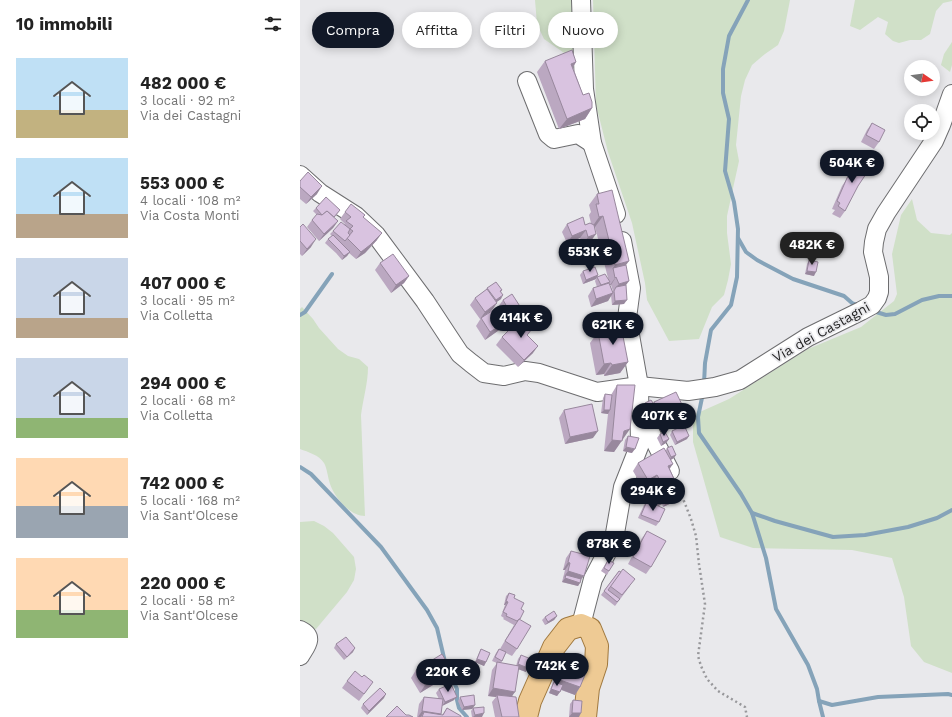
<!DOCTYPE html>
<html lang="it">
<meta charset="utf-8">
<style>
body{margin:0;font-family:"Work Sans",sans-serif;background:#f2f2f2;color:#222;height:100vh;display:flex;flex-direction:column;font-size:15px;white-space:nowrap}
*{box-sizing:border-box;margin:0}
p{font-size:13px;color:#767676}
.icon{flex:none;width:22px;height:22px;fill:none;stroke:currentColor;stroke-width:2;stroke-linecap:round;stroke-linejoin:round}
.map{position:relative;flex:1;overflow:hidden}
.side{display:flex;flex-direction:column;background:#fff;width:300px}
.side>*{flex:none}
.top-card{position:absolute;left:12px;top:12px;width:380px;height:36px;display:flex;gap:8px}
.needle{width:26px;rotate:103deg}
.buttons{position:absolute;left:604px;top:60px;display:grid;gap:8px}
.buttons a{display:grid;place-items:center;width:36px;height:36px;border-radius:50%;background:#fff;box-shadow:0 2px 10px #0003;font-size:20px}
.price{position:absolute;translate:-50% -34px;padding:0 9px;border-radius:14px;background:#111827;color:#fff;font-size:13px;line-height:26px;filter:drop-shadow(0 1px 2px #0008)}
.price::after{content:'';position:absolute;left:50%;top:24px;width:12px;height:9px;margin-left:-6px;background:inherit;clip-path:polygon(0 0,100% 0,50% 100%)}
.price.selected{background:#222;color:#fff}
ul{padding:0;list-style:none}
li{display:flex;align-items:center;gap:12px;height:100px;padding:0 16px}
li span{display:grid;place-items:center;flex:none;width:112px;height:80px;border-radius:0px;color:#555}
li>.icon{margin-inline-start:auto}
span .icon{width:48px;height:48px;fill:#fffc;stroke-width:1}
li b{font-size:17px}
h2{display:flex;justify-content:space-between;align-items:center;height:48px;padding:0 16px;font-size:17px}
.pill{padding:0 14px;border-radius:18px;background:#fff;box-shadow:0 2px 10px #0003;font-size:14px;line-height:36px}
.pill.selected{background:#111827;color:#fff}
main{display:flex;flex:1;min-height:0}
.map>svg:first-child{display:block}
.green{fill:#d0e0c8}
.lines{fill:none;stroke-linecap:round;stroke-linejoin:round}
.stream{stroke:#85a3b9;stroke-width:4}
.minor-casing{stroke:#6d6d6f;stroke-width:20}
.major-casing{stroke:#a0793f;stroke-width:24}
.path{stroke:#98989b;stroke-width:2.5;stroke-dasharray:2 3;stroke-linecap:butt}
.minor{stroke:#fff;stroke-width:18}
.major{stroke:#eeca94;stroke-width:22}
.wall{fill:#bba8c1;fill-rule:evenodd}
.shaded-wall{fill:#98889d}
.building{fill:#d9c3e0;stroke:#98889d}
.labels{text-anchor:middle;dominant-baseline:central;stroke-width:3.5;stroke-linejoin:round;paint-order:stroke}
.street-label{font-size:14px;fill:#252526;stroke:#e9e9ec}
</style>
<main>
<section class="side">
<h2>10 immobili<svg class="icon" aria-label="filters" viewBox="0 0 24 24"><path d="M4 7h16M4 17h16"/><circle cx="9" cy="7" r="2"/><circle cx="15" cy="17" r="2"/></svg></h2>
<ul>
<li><span style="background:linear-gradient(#bfe0f5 65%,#c2b280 0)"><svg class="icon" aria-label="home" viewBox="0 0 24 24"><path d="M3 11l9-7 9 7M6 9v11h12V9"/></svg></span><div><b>482 000 €</b><p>3 locali · 92 m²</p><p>Via dei Castagni</p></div></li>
<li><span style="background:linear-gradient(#bfe0f5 70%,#b9a48a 0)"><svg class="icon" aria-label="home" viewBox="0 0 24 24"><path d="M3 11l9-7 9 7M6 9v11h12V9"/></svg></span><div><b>553 000 €</b><p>4 locali · 108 m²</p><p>Via Costa Monti</p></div></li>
<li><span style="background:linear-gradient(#c9d6e8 75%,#b9a48a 0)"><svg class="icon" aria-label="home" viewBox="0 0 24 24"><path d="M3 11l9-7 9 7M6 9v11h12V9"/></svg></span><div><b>407 000 €</b><p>3 locali · 95 m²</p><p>Via Colletta</p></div></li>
<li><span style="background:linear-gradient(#c9d6e8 75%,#8fb573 0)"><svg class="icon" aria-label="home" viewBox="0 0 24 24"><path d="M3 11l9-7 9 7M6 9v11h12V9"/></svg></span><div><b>294 000 €</b><p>2 locali · 68 m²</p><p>Via Colletta</p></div></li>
<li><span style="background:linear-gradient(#ffd9b3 60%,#9aa5b1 0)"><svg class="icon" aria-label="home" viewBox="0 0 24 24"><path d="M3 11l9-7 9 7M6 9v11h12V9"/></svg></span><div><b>742 000 €</b><p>5 locali · 168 m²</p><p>Via Sant'Olcese</p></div></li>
<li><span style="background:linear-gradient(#ffd9b3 65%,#8fb573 0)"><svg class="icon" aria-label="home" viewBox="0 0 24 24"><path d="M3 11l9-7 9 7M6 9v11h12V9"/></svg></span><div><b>220 000 €</b><p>2 locali · 58 m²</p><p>Via Sant'Olcese</p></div></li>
</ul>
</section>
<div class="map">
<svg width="652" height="717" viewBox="0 0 652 717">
<rect width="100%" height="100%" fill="#e9e9ec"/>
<g class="green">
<polygon points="235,0 274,0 276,52 270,57 244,39 237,24"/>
<polygon points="293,0 490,0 484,31 478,45 465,54 452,65 445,80 441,96 436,145 439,161 427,216 427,233 431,264 428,280 424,295 412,307 399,339 369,341 347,300 345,283 332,223 308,152 296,105"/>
<polygon points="555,0 652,0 652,1 643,3 636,11 630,34 621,40 610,40 599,43 593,41 585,34 588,22 578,17 560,30 550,26"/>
<polygon points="652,42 652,65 650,72 641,65 644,54"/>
<polygon points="612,199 617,220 631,233 650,235 652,233 652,673 624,662 611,646 604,597 592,558 552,550 453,548 420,537 393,442 393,415 429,399 508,349 561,327 594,301 597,294 592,254 601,215"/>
<path d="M 2,307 L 13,319 L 19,328 L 38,349 L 48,356 L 59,359 L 68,367 C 68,383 63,399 61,415 L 65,516 C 50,516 35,498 30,484 C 28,478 27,468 24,463 C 19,455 8,452 0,449 L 0,309 Z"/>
<polygon points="14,521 24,526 33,533 54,557 56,569 54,580 47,592 16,629 0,628 0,522"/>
</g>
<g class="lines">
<g class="stream">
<polyline points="438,238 446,252 457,260 493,279 544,296 552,303 560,306"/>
<polyline points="573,311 586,315 595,314 622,300 639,296 652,296"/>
<polyline points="0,315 5,312 32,274"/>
<polyline points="404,384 405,363 411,330 431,305 437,277 438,229 434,202 425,171 429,119 423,93 423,69 429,36 448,0"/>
<polyline points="403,393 398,417 399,433 441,494 452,513 466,558 476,609 508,665 517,689 519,701 523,717"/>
<polyline points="0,467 11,474 81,547 127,610 137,628 145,662"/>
<polyline points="452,513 475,521 533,537 565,535 608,527 637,518 652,510"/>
<polyline points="148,669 157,689 157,700 159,708 167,717"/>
<polyline points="519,701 532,705 578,697 648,694 652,695"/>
</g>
<defs>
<g id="minor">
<polyline points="281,0 284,89 292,143 316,214"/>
<polyline points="227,81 248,134 254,139 278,134 292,143"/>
<polyline points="0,175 20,193 56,216 76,235 125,301 150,339 160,354 171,363 184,373 204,376 225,371 239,373 297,392 339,386 388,391 415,387 440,380 508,337 561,311 572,305 577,298 579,292 579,277 573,252 574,242 577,229 586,213 634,141 641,125 652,94"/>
<polyline points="342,416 370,471"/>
<polyline points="281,625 293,579 314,539 323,487 340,444 339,386 327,318 331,288 322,241"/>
<path d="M 0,630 C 15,637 6,646 0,656"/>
</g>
<polyline id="major" points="226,717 230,701 254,647 268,629 281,625 290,629 297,646 296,664 288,688 285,717"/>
</defs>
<use href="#minor" class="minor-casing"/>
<use href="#major" class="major-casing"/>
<polyline class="path" points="380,491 391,519 396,536 399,564 405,604 398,656 401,666 407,679 418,691 445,707 447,717"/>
<use href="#minor" class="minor"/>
<use href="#major" class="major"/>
</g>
<g class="wall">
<polygon points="245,61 276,62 273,67 283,95 292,108 285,119 259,129 237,72"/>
<polygon points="572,123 579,142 574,149 561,142 567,130"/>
<polygon points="562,156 557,186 545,211 540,218 532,214 535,210 532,209 542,186"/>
<polygon points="0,181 17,194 6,204 0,199"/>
<path d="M 297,194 L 326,265 L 326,286 L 324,304 L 312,305 L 311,295 L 308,301 L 291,307 L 288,296 L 293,288 L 297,287 L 295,281 L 297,277 L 309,282 L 295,227 L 294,227 L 291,241 L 283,244 L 280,238 L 267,243 L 262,232 L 267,224 L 285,225 L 291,223 L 289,215 L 291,212 L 289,205 ZM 309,282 L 310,285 L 311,285 L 313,291 L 313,293 L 309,283 Z"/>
<polygon points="16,208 40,210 34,218 38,221 33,228 19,241 7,227 12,220 17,215 13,211"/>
<polygon points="45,212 63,217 77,240 65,253 56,259 49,253 47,256 42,260 36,253 25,243 28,239 32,236 30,234 33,231 45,224 40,219"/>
<polygon points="0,227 11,247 2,256 0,254"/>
<polygon points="509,260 514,276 505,274 507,264"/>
<polygon points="80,263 109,276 104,283 91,293 75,270"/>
<polygon points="283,271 298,275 296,279 283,284 280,275"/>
<polygon points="187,288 202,290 201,292 201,299 196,302 197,303 192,310 180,319 170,305 175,298 186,290"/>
<polygon points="203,300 223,311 218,318 208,324 207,322 202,328 185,340 176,326 181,318 198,307"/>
<polygon points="305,328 328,362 320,373 304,376 304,374 296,375 290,343 298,332 302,332"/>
<polygon points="228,336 233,353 218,367 196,345 202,337"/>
<polygon points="317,385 322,440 314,452 304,451 308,414 301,413 303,398 305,394 311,395"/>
<polygon points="354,402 379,419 357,428 351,413 346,415 342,406 345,403 353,403"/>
<polygon points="264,410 293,438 265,444 259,418"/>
<polygon points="372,431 387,439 375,445 370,435"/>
<polygon points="360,434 369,439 366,443 361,446 357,438"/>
<polygon points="328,436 332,453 323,451 325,440"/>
<polygon points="367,448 374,458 371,460 370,469 381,494 376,501 363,507 362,504 358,506 359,522 356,526 338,518 344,505 347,501 352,504 333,471 338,463 366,450"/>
<polygon points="347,531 351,567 346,574 328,564 342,538"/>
<polygon points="271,551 281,579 278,586 262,582 265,570 263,570 266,558"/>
<polygon points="308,560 309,571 307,575 301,571"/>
<polygon points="319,571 330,586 315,606 301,595"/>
<polygon points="209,593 214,598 221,609 217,649 212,656 206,653 201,663 216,666 218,659 221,655 226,672 218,669 212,697 219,717 195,717 192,702 196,697 188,696 192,670 197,663 192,661 196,653 199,649 203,651 200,649 214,625 203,619 204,618 201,616 205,605 204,605 206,596"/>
<polygon points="257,616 254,620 245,625 242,620 245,617"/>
<polygon points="36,644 53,652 44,660 34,648"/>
<polygon points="181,649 186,662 184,666 175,662 179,653"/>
<polygon points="264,661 280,687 275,695 261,690 257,696 249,693 258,668"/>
<polygon points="151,669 146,677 120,693 111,678 116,670"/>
<polygon points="47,681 68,689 59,701 42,688"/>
<polygon points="139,689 154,700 142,706 141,715 142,715 147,708 161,717 117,717 119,704 124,697 139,699 136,693"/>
<polygon points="160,697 175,705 172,709 162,710 158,701"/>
<polygon points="84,698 67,715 61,708 63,704"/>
<polygon points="273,700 279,717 269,717 270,704"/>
<polygon points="173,708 182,717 172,717 171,711"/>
</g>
<g class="shaded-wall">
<polygon points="276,62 269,73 271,64"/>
<polygon points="292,108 285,119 259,129 267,119"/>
<polygon points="22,186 17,194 6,204 11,197"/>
<polygon points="303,216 295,227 292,227 299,217"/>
<polygon points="38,221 33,228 19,241 24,234"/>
<polygon points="286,230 280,238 267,243 272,236"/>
<polygon points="82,233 77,240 65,253 56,259 61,252"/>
<polygon points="296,234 291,241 283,244 288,237"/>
<polygon points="16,239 11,247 2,256 7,249"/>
<polygon points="50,252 47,256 42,260 44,256"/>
<polygon points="329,261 321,272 313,268 308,276 315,265"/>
<polygon points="507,271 516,272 514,276 505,274"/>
<polygon points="298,275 296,279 283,284 286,280"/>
<polygon points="109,276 104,283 91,293 96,285"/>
<polygon points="316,277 311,285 310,285 315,278"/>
<polygon points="329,281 324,288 316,287 319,284"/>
<polygon points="313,293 308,301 291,307 296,299"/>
<polygon points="203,295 201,299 194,304 196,300"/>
<polygon points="327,300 324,304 312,305 315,301"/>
<polygon points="197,303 192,310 180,319 185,312"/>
<polygon points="223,311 218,318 208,324 213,317"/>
<polygon points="207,321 202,328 185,340 190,332"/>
<polygon points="238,346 233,353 218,367 224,360"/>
<polygon points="328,362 320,373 304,376 312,365"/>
<polygon points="311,363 304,374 296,375 304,364"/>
<polygon points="353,409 350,413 346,415 349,411"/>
<polygon points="304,410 310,410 308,414 301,413"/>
<polygon points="385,411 379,419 357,428 362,421"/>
<polygon points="330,429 314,452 304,451 312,440 324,431"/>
<polygon points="298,431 293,438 265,444 270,437"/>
<polygon points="389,436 387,439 375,445 377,442"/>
<polygon points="369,439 366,443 361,446 363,442"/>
<polygon points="326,447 335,449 332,453 323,451"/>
<polygon points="376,455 374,458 368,461 371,457"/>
<polygon points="373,464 368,471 368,466"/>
<polygon points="357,475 352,483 346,484 348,480"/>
<polygon points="381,494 376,501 363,507 368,500"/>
<polygon points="367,497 362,504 355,508 360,501"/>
<polygon points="268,562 270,563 265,570 263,570"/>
<polygon points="268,571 284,576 279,582 280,583 278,586 262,582 265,578 266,575 263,578"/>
<polygon points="206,601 208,602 205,605 204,605"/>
<polygon points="257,616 254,620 245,625 248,622"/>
<polygon points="55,648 53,652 44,660 47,657"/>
<polygon points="177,659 186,662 184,666 175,662"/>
<polygon points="218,664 228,668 226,672 215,668"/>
<polygon points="151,669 146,677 120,693 125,685"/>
<polygon points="257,679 280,687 275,695 252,686 254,682"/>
<polygon points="193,688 215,692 210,699 197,695 196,697 188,696"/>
<polygon points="251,689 260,692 257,696 249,693"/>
<polygon points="86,694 84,698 67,715 69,711"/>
<polygon points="157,697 154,700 142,706 145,702"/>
<polygon points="175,705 172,709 162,710 164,707"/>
<polygon points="122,711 141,714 139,717 124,712 121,717 118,717"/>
<polygon points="184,713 182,717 173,717 175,715"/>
<polygon points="272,713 281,713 279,717 269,717"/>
</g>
<g class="building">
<polygon points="272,50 276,62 271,64 283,95 289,93 292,102 292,108 267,119 245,61"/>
<polygon points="572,123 585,130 579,142 566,135"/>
<polygon points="562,156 572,164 570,168 559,160 556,164"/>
<polygon points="559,160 570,168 558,186 545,211 538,206 540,203 537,201 547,178"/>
<polygon points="8,172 22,186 11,197 0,187 0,181"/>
<polygon points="312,190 329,261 315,265 303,216 299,217 296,204 299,204 297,194"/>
<polygon points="26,197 40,210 34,217 27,211 22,215 16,208"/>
<polygon points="51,204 65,215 63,217 82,233 70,245 61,252 47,238 53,231 50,229 53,226 46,221 51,217 45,212"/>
<polygon points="27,211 38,221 24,234 12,220 17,214 22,215"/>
<polygon points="283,217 285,225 290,223 294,225 296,234 288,237 286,230 272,236 267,224"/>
<polygon points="41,222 50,229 48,233 50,235 45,241 33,231"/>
<polygon points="3,224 16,239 7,249 0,241 0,227"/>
<polygon points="33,235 50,252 44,256 39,250 28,239"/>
<polygon points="93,254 109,276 96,285 80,263"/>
<polygon points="509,260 518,262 516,272 507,271"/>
<polygon points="326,265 329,281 319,284 316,277 315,278 313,268"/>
<polygon points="295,267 298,275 286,280 283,271"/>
<polygon points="305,274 310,282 301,285 297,277"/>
<polygon points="196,282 202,290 200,291 203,295 196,300 187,288"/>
<polygon points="309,283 313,293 296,299 293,288"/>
<polygon points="326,285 327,300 315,301 314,291 316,287"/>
<polygon points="187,289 197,303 185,312 175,298"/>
<polygon points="212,294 223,311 213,317 203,300"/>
<polygon points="198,307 207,321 190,332 181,318"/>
<polygon points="221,318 232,329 227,335 238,346 224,360 202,337"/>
<polygon points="321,326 328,362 312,365 311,363 304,364 298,332 305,331 305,328"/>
<polygon points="317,385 335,385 330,429 324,431 322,441 312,440"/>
<polygon points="376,392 385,411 362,421 354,402"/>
<polygon points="305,394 312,395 310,410 304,410"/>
<polygon points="351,400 353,403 352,406 353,409 349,411 345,403"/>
<polygon points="292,404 298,431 270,437 264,410"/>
<polygon points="384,425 389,436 377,442 372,431"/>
<polygon points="365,432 369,439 363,442 360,434"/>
<polygon points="328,436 339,438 335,449 326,447"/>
<polygon points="372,446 376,455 371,457 367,448"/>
<polygon points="364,448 373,464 368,466 381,494 368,500 367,497 360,501 355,492 364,487 357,475 348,480 338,463"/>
<polygon points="355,479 360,489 355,492 352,496 346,484"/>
<polygon points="347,501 365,509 359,522 341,515"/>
<polygon points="347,531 366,541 351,567 333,557"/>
<polygon points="271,551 290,556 284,576 268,571 270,563 268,562"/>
<polygon points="308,560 314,563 309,571 304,568"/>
<polygon points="323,569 335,579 322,595 310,586"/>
<polygon points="319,571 321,572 308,590 320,599 317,602 304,591"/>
<polygon points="266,575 281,579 280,583 265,578"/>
<polygon points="209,593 215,595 214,598 224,603 221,609 224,611 220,619 219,619 217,621 206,616 207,614 203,612 208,602 206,601"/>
<polygon points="254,611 257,616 248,622 245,617"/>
<polygon points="219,619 231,626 217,649 205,641"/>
<polygon points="46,637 55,648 47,657 36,644"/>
<polygon points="181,649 190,653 186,662 177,659"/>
<polygon points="199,649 206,652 202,661 195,657"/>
<polygon points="142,654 151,669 125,685 116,670"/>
<polygon points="221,655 231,659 228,668 218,664"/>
<polygon points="264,661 287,670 280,687 257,679"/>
<polygon points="197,662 219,666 215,692 193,688"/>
<polygon points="55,671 62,677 64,675 73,682 64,694 47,681"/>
<polygon points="254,682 263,685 260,692 251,689"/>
<polygon points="151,684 157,697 145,702 139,689"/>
<polygon points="80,688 86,694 69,711 63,704"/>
<polygon points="174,695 175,705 164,707 160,697"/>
<polygon points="197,695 216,697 219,717 202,717"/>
<polygon points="124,697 143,699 141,714 122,711"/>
<polygon points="273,700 282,701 281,713 272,713"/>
<polygon points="97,706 106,715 109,715 113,717 86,717"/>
<polygon points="184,707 184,713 175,715 173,708"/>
<polygon points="147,708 161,716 161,717 122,717 124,712 143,715"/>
</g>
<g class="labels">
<g class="street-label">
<text transform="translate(521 332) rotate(-29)">Via dei Castagni</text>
</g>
</g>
</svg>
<div class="buttons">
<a><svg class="needle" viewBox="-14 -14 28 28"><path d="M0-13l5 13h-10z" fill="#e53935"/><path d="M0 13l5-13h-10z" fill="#767676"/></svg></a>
<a><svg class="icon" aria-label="locate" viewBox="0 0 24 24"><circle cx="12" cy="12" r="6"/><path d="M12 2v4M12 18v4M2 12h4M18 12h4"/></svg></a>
</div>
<b class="price" style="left:552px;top:184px">504K €</b>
<b class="price selected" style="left:512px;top:266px">482K €</b>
<b class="price" style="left:290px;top:273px">553K €</b>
<b class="price" style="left:221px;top:339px">414K €</b>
<b class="price" style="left:313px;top:346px">621K €</b>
<b class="price" style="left:364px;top:437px">407K €</b>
<b class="price" style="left:353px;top:512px">294K €</b>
<b class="price" style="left:309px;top:565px">878K €</b>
<b class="price" style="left:257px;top:687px">742K €</b>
<b class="price" style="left:148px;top:693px">220K €</b>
<div class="top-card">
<a class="pill selected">Compra</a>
<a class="pill">Affitta</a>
<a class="pill">Filtri</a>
<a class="pill">Nuovo</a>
</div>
</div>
</main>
